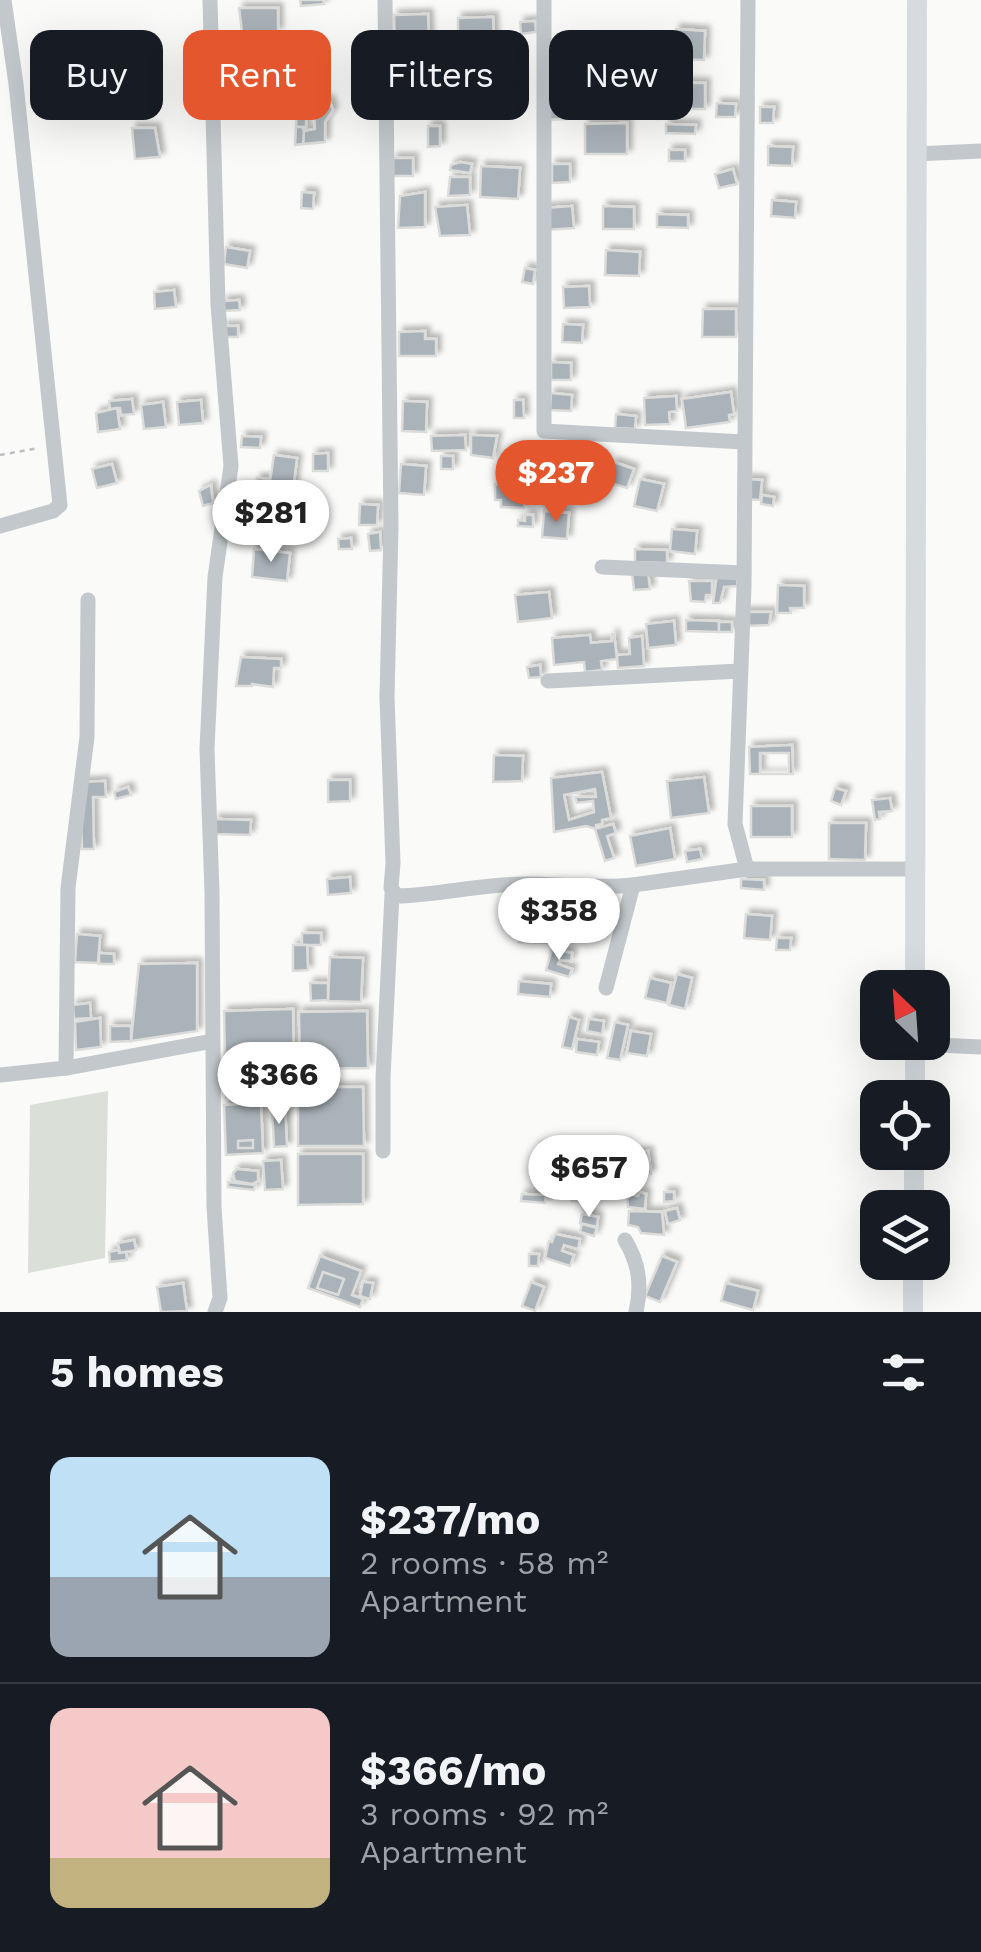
<!DOCTYPE html>
<meta charset="utf-8">
<style>
body{margin:0;font-family:"Work Sans",sans-serif;background:#20242c;color:#f1f3f6;height:100vh;display:flex;flex-direction:column;font-size:38px;white-space:nowrap}
*{box-sizing:border-box;margin:0}
p{font-size:32px;color:#9ea1a6}
.icon{flex:none;width:55px;height:55px;fill:none;stroke:currentColor;stroke-width:2;stroke-linecap:round;stroke-linejoin:round}
.map{position:relative;height:1312px;overflow:hidden}
.panel{display:flex;flex-direction:column;background:#171b24;flex:1}
.panel>*{flex:none}
.hud{position:absolute;left:30px;top:30px;width:922px;height:90px;display:flex;gap:20px}
.needle{width:65px;rotate:335deg}
.fabs{position:absolute;left:860px;top:970px;display:grid;gap:20px}
.fabs a{display:grid;place-items:center;width:90px;height:90px;border-radius:20px;background:#171b24;box-shadow:0 10px 40px #0002;font-size:50px}
.price{position:absolute;translate:-50% -85px;padding:0 22px;border-radius:35px;background:#fff;color:#222;font-size:32px;line-height:65px;filter:drop-shadow(0 2px 5px #0008)}
.price::after{content:'';position:absolute;left:50%;top:60px;width:30px;height:22px;margin-left:-15px;background:inherit;clip-path:polygon(0 0,100% 0,50% 100%)}
.price.current{background:#e4572e;color:#fff}
ul{padding:0;list-style:none}
li{display:flex;align-items:center;gap:30px;height:250px;padding:0 50px}
li+li{border-top:2px solid #363941}
li span{display:grid;place-items:center;flex:none;width:280px;height:200px;border-radius:20px;color:#555}
li>.icon{margin-inline-start:auto}
span .icon{width:120px;height:120px;fill:#fffc;stroke-width:1}
li b{font-size:42px}
h2{display:flex;justify-content:space-between;align-items:center;height:120px;padding:0 50px;font-size:42px}
.chip{padding:0 35px;border-radius:20px;background:#171b24;box-shadow:0 10px 40px #0002;font-size:35px;line-height:90px}
.chip.current{background:#e4572e;color:#fff}
.map>svg:first-child{display:block}
.green{fill:#dadfd7}
.building{fill:#aab3b9;stroke:#dcdcda;stroke-width:2.5;fill-rule:evenodd;filter:url(#shadow)}
.lines{fill:none;stroke-linecap:round;stroke-linejoin:round}
.path{stroke:#bbbfc2;stroke-width:2.5;stroke-dasharray:5 5;stroke-linecap:butt}
.street{stroke:#c3c8cc;stroke-width:15}
.secondary{stroke:#d6dbdf;stroke-width:20}
</style>
<div class="map">
<svg width="981" height="1312" viewBox="0 0 981 1312">
<defs>
<filter id="shadow"><feDropShadow dx="4.5" dy="-4.5" stdDeviation="2.5" flood-color="#0004"/></filter>
</defs>
<rect width="100%" height="100%" fill="#fafaf8"/>
<polygon class="green" points="108,1091 105,1258 28,1273 30,1105"/>
<g class="building">
<polygon points="300,0 323,0 324,4 301,6"/>
<polygon points="239,8 278,8 278,32 242,31"/>
<polygon points="428,14 429,43 395,45 394,15"/>
<polygon points="493,17 494,43 458,44 458,18"/>
<polygon points="535,21 536,32 521,34 520,22"/>
<polygon points="676,29 705,31 704,60 674,59"/>
<polygon points="401,57 412,58 411,68 400,67"/>
<polygon points="412,72 413,79 420,83 421,94 392,96 393,73"/>
<polygon points="419,72 442,72 441,100 411,100 409,98 421,96"/>
<rect x="489" y="77" width="31" height="29"/>
<polygon points="460,81 464,102 446,105 441,85"/>
<rect x="678" y="83" width="27" height="26"/>
<polygon points="318,100 329,100 333,110 325,122 325,142 303,144 304,131 315,129 314,107 318,105"/>
<polygon points="559,102 569,105 567,119 543,120 546,104"/>
<polygon points="675,103 676,118 657,119 656,105"/>
<polygon points="717,103 736,104 735,117 716,117"/>
<polygon points="760,107 774,107 773,123 760,123"/>
<polygon points="297,110 306,110 306,127 296,127"/>
<polygon points="627,123 627,154 585,154 585,124"/>
<polygon points="666,124 696,125 695,134 666,133"/>
<polygon points="428,126 440,126 440,146 428,147"/>
<polygon points="296,127 302,127 304,131 303,144 295,145"/>
<polygon points="132,128 155,128 160,157 135,159"/>
<polygon points="768,146 793,147 792,166 768,165"/>
<rect x="669" y="150" width="16" height="11"/>
<rect x="393" y="158" width="20" height="18"/>
<polygon points="460,162 472,164 470,173 450,170 451,165"/>
<polygon points="552,164 570,164 570,182 552,183"/>
<polygon points="481,166 520,168 518,199 480,197"/>
<polygon points="733,169 737,184 719,188 715,174"/>
<polygon points="450,177 470,177 470,195 448,196"/>
<polygon points="302,192 314,193 313,209 301,208"/>
<polygon points="425,192 425,227 398,228 400,196"/>
<polygon points="772,200 796,202 795,218 771,216"/>
<polygon points="467,205 470,235 440,236 435,207"/>
<polygon points="572,206 574,228 547,230 545,208"/>
<polygon points="603,206 634,207 634,229 603,229"/>
<polygon points="657,214 688,215 688,228 657,227"/>
<polygon points="226,247 250,251 247,268 224,264"/>
<polygon points="606,250 640,252 639,276 605,275"/>
<polygon points="525,268 535,270 533,284 522,282"/>
<polygon points="589,286 590,307 564,308 563,287"/>
<polygon points="174,290 176,307 155,309 154,292"/>
<polygon points="239,300 240,310 223,311 223,301"/>
<polygon points="703,309 736,309 736,337 702,337"/>
<polygon points="563,324 583,325 582,343 562,342"/>
<rect x="223" y="326" width="15" height="11"/>
<polygon points="425,331 425,339 436,339 436,356 399,356 399,332"/>
<polygon points="551,362 571,363 571,380 551,380"/>
<polygon points="731,392 734,414 729,415 730,422 686,428 682,399"/>
<polygon points="551,393 572,395 571,411 550,410"/>
<polygon points="676,396 677,411 669,412 670,424 645,425 644,398"/>
<polygon points="132,399 134,414 121,415 120,408 110,409 109,401"/>
<polygon points="201,400 203,423 179,425 177,402"/>
<polygon points="514,400 523,400 524,418 514,418"/>
<polygon points="403,401 427,402 426,432 402,431"/>
<polygon points="163,402 166,427 144,429 141,405"/>
<polygon points="117,408 120,429 98,432 96,413"/>
<polygon points="616,414 636,416 635,429 615,428"/>
<polygon points="465,435 466,450 432,451 431,436"/>
<polygon points="471,435 497,436 493,458 471,455"/>
<polygon points="242,436 261,437 260,448 241,447"/>
<polygon points="328,453 328,471 313,471 313,454"/>
<polygon points="274,455 297,458 293,490 269,487"/>
<rect x="441" y="456" width="12" height="13"/>
<polygon points="614,462 634,469 627,488 607,482"/>
<polygon points="112,464 117,483 97,488 92,469"/>
<polygon points="401,464 426,466 424,495 399,493"/>
<rect x="555" y="469" width="15" height="15"/>
<polygon points="257,478 269,479 268,489 256,487"/>
<polygon points="640,479 664,484 657,511 634,506"/>
<polygon points="745,479 762,480 760,500 744,499"/>
<polygon points="495,484 506,485 506,488 526,486 524,508 501,507 501,500 495,500"/>
<polygon points="211,485 213,503 203,506 199,491"/>
<polygon points="547,487 571,490 569,501 545,498"/>
<polygon points="762,495 774,497 773,506 761,504"/>
<polygon points="360,504 378,505 377,525 359,525"/>
<polygon points="544,511 569,513 567,539 542,537"/>
<polygon points="525,515 533,515 533,527 518,526 518,520 525,521"/>
<polygon points="672,529 697,531 695,554 670,551"/>
<polygon points="380,532 381,550 370,551 368,534"/>
<polygon points="351,538 352,549 339,549 338,539"/>
<polygon points="254,549 290,553 287,581 252,577"/>
<polygon points="635,549 667,550 667,563 635,562"/>
<polygon points="648,572 650,589 634,590 632,573"/>
<polygon points="717,574 738,576 737,586 724,587 720,603 713,603"/>
<polygon points="689,581 712,581 712,595 706,595 705,602 691,601"/>
<polygon points="778,585 804,586 804,608 790,608 791,613 777,613"/>
<polygon points="549,592 552,618 518,622 515,595"/>
<polygon points="744,612 771,612 769,625 745,626"/>
<polygon points="686,620 719,621 719,632 686,631"/>
<polygon points="674,621 676,645 648,648 646,624"/>
<rect x="719" y="622" width="13" height="10"/>
<polygon points="612,634 614,634 617,659 601,661 602,670 585,672 584,662 554,665 552,638 590,635 591,643 612,641"/>
<polygon points="642,636 644,666 618,668 617,655 630,654 629,638"/>
<polygon points="241,657 281,659 281,668 274,668 273,687 252,684 252,686 236,686"/>
<polygon points="540,665 541,677 529,678 527,667"/>
<path d="M 792,745 L 793,774 L 750,774 L 749,747 ZM 760,753 L 789,753 L 789,774 L 760,774 Z"/>
<polygon points="494,755 523,756 522,781 493,782"/>
<path d="M 602,772 L 611,818 L 602,820 L 602,824 L 596,825 L 596,829 L 586,826 L 554,832 L 551,778 ZM 595,789 L 596,797 L 575,797 L 577,803 L 593,801 L 594,812 L 569,820 L 564,795 Z"/>
<polygon points="704,777 709,813 671,818 667,781"/>
<polygon points="328,780 350,780 350,801 328,802"/>
<polygon points="105,781 106,797 93,797 94,849 82,849 80,782"/>
<polygon points="128,787 131,795 116,799 114,792"/>
<polygon points="835,788 846,791 841,805 831,801"/>
<polygon points="890,798 892,811 879,812 880,819 875,820 872,800"/>
<rect x="751" y="806" width="41" height="31"/>
<polygon points="215,819 251,820 250,835 215,834"/>
<polygon points="829,823 866,823 865,860 829,859"/>
<polygon points="613,824 616,833 607,836 614,858 605,861 595,829"/>
<polygon points="670,828 675,859 636,866 630,836"/>
<polygon points="700,849 702,859 687,862 685,851"/>
<polygon points="350,877 351,893 328,895 327,879"/>
<polygon points="741,879 764,880 764,890 741,888"/>
<polygon points="539,892 563,894 560,919 537,918"/>
<polygon points="585,903 601,905 599,924 583,922"/>
<polygon points="530,904 532,918 519,919 517,905"/>
<polygon points="603,908 611,908 610,925 602,924"/>
<polygon points="746,914 772,916 770,940 744,938"/>
<polygon points="520,921 552,922 552,943 519,942"/>
<rect x="302" y="933" width="19" height="12"/>
<polygon points="77,934 100,936 98,963 75,962"/>
<polygon points="777,938 791,938 790,950 776,950"/>
<polygon points="293,945 307,945 308,970 293,971"/>
<polygon points="552,949 572,953 571,961 560,960 558,964 572,969 569,977 546,970"/>
<polygon points="99,953 114,954 114,964 99,964"/>
<polygon points="330,957 363,958 361,1002 328,1001"/>
<polygon points="197,963 197,1031 131,1041 139,964"/>
<polygon points="677,974 692,978 685,1009 669,1005"/>
<polygon points="650,978 671,983 667,1003 645,998"/>
<polygon points="519,981 551,984 550,997 518,994"/>
<polygon points="310,983 328,983 328,1000 311,1001"/>
<polygon points="90,1003 91,1018 74,1019 73,1005"/>
<polygon points="293,1009 294,1063 286,1064 286,1045 259,1046 259,1058 225,1059 224,1011"/>
<polygon points="367,1011 368,1068 300,1069 299,1012"/>
<polygon points="569,1017 579,1020 572,1049 562,1047"/>
<polygon points="100,1018 101,1047 76,1050 75,1022"/>
<polygon points="589,1019 604,1021 602,1034 587,1031"/>
<polygon points="615,1022 628,1025 620,1060 607,1058"/>
<polygon points="110,1026 131,1026 131,1041 110,1042"/>
<polygon points="631,1031 651,1034 647,1056 627,1053"/>
<polygon points="577,1039 599,1042 597,1055 576,1052"/>
<polygon points="264,1050 282,1051 282,1064 264,1063"/>
<polygon points="227,1064 259,1066 259,1098 226,1098"/>
<polygon points="269,1070 283,1070 284,1096 270,1097"/>
<polygon points="298,1087 363,1087 364,1146 298,1146"/>
<polygon points="261,1103 263,1153 226,1155 224,1105"/>
<polygon points="272,1107 285,1107 287,1146 274,1147"/>
<polygon points="253,1140 253,1148 238,1148 238,1141"/>
<polygon points="538,1147 566,1150 564,1160 554,1159 553,1170 535,1168"/>
<polygon points="580,1151 583,1179 538,1184 536,1174 558,1172 557,1166 570,1164 569,1152"/>
<polygon points="648,1151 651,1174 623,1177 621,1155"/>
<polygon points="298,1154 363,1154 363,1204 298,1205"/>
<polygon points="281,1160 283,1189 265,1190 263,1161"/>
<polygon points="237,1169 258,1171 258,1181 252,1184 235,1181 233,1173"/>
<polygon points="228,1182 255,1185 254,1190 228,1187"/>
<polygon points="585,1184 586,1201 572,1201 571,1185"/>
<polygon points="640,1192 646,1194 645,1209 628,1207 627,1194 638,1196"/>
<polygon points="664,1192 674,1192 674,1201 664,1202"/>
<polygon points="522,1194 546,1195 545,1203 521,1201"/>
<polygon points="677,1208 680,1220 668,1224 665,1211"/>
<polygon points="629,1211 662,1212 664,1235 641,1233 638,1227 628,1225"/>
<polygon points="582,1214 598,1217 597,1227 580,1223"/>
<polygon points="582,1224 597,1228 594,1236 580,1232"/>
<polygon points="555,1234 580,1239 578,1249 564,1245 562,1251 574,1255 570,1266 545,1258 549,1241 552,1242"/>
<polygon points="134,1240 136,1250 120,1253 118,1243"/>
<polygon points="119,1250 119,1253 126,1252 127,1260 110,1262 109,1252"/>
<polygon points="529,1254 539,1254 538,1266 529,1266"/>
<polygon points="320,1256 361,1271 352,1295 363,1299 360,1307 308,1288"/>
<polygon points="662,1256 677,1262 660,1302 645,1296"/>
<polygon points="323,1272 344,1279 338,1295 317,1288"/>
<polygon points="363,1282 373,1283 370,1299 360,1296"/>
<polygon points="531,1282 544,1287 535,1311 522,1306"/>
<polygon points="183,1283 187,1311 161,1312 157,1287"/>
<polygon points="726,1283 758,1291 753,1310 721,1301"/>
</g>
<g class="lines">
<polyline class="path" points="0,455 39,448"/>
<g class="street">
<polyline points="210,0 218,305 231,466 215,577 207,749 212,892 214,1207 220,1298 215,1312"/>
<path d="M 385,0 L 391,527 L 387,697 L 393,863 L 391,888 L 397,896 C 440,895 481,884 523,884 C 560,884 596,889 633,885"/>
<polyline points="544,0 544,431 744,442"/>
<polyline points="915,154 981,151"/>
<polyline points="0,526 53,511 60,505 16,84 4,0"/>
<polyline points="602,567 744,573"/>
<polyline points="548,681 740,671"/>
<polyline points="747,869 735,824 744,587 748,0"/>
<polyline points="606,988 633,885 747,869 913,869"/>
<polyline points="915,1044 981,1047"/>
<polyline points="66,1068 212,1041"/>
<polyline points="0,1075 66,1068 68,888 87,737 88,600"/>
<polyline points="383,1151 383,1078 392,894"/>
<path d="M 625,1240 C 639,1263 642,1285 636,1312"/>
</g>
<g class="secondary">
<polyline points="915,988 917,0"/>
<polyline points="915,1098 915,1042"/>
<polyline points="914,1208 914,1152"/>
<polyline points="913,1312 913,1262"/>
</g>
</g>
</svg>
<div class="fabs">
<a><svg class="needle" viewBox="-14 -14 28 28"><path d="M0-13l5 13h-10z" fill="#e53935"/><path d="M0 13l5-13h-10z" fill="#9ea1a6"/></svg></a>
<a><svg class="icon" aria-label="locate" viewBox="0 0 24 24"><circle cx="12" cy="12" r="6"/><path d="M12 2v4M12 18v4M2 12h4M18 12h4"/></svg></a>
<a><svg class="icon" aria-label="layers" viewBox="0 0 24 24"><path d="M12 4l9 5-9 5-9-5zM3 14l9 5 9-5"/></svg></a>
</div>
<b class="price current" style="left:556px;top:525px">$237</b>
<b class="price" style="left:271px;top:565px">$281</b>
<b class="price" style="left:559px;top:963px">$358</b>
<b class="price" style="left:279px;top:1127px">$366</b>
<b class="price" style="left:589px;top:1220px">$657</b>
<div class="hud">
<a class="chip">Buy</a>
<a class="chip current">Rent</a>
<a class="chip">Filters</a>
<a class="chip">New</a>
</div>
</div>
<section class="panel">
<h2>5 homes<svg class="icon" aria-label="filters" viewBox="0 0 24 24"><path d="M4 7h16M4 17h16"/><circle cx="9" cy="7" r="2"/><circle cx="15" cy="17" r="2"/></svg></h2>
<ul>
<li><span style="background:linear-gradient(#bfe0f5 60%,#9aa5b1 0)"><svg class="icon" aria-label="home" viewBox="0 0 24 24"><path d="M3 11l9-7 9 7M6 9v11h12V9"/></svg></span><div><b>$237/mo</b><p>2 rooms · 58 m²</p><p>Apartment</p></div></li>
<li><span style="background:linear-gradient(#f6c9c9 75%,#c2b280 0)"><svg class="icon" aria-label="home" viewBox="0 0 24 24"><path d="M3 11l9-7 9 7M6 9v11h12V9"/></svg></span><div><b>$366/mo</b><p>3 rooms · 92 m²</p><p>Apartment</p></div></li>
</ul>
</section>
